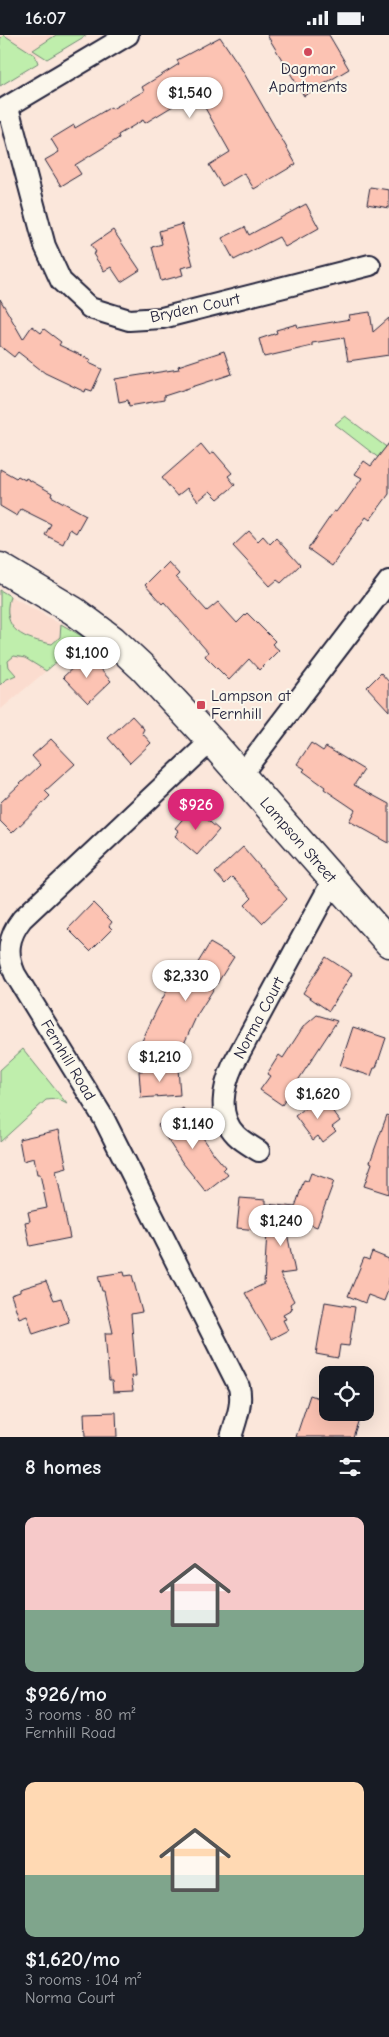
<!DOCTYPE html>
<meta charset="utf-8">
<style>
body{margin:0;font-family:"Comic Neue",sans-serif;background:#242831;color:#f1f3f6;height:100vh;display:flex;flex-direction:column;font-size:19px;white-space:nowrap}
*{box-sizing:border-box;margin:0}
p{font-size:16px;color:#9ea1a6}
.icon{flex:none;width:28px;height:28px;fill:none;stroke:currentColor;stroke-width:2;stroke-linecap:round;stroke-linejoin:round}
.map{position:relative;height:1402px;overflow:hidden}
.details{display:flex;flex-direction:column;background:#171b24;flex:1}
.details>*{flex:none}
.controls{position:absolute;left:319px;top:1331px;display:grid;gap:10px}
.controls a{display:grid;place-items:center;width:55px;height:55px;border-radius:10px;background:#171b24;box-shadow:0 5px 20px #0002;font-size:25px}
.price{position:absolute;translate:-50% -42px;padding:0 11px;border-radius:18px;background:#fff;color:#222;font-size:16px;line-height:32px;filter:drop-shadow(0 1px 2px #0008)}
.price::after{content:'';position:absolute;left:50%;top:30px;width:15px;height:11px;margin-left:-8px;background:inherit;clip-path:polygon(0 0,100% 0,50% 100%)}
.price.selected{background:#db2777;color:#fff}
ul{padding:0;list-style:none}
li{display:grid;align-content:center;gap:10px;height:265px;padding:0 25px}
li span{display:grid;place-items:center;height:155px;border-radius:10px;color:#555}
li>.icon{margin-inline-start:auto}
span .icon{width:90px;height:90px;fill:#fffc;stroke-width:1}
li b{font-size:21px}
h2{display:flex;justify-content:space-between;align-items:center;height:60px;padding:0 25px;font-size:21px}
.status{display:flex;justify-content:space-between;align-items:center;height:35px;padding:0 25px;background:#171b24;direction:ltr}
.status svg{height:14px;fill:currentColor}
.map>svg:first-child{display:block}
.built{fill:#fbdccf}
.green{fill:#bfeeac;stroke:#708874}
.building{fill:#fcc3b3;stroke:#22223b}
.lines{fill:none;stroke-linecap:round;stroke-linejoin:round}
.street-casing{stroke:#22223b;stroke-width:24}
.secondary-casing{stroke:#22223b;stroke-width:31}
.street{stroke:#fbf7ec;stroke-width:20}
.secondary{stroke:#fbf7ec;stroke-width:28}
.poi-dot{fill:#d1495b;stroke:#fbf7ec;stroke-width:2}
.labels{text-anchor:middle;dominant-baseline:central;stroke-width:4;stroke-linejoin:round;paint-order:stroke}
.poi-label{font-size:16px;fill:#22223b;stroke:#fbf7ec}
.street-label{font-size:16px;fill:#22223b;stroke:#fbf7ec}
</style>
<div class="status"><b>16:07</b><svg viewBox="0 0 49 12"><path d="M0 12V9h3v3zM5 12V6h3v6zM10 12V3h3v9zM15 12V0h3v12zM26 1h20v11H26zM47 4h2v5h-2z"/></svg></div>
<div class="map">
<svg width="389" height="1402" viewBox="0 0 389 1402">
<rect width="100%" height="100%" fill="#fbe7db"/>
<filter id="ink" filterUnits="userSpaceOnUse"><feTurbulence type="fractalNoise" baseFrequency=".02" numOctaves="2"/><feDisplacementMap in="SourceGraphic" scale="10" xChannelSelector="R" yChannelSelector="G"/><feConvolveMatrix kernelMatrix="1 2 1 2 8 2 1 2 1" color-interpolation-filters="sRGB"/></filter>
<g filter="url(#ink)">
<g class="built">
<polygon points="0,0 76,0 0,45"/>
<polygon points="0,555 85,603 0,675"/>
</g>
<g class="green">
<polygon points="4,0 35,20 38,28 0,51 0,4"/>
<polygon points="56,0 87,0 47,24 33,15"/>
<polygon points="345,381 389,414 389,431 335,389"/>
<path d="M 0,555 L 10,561 C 0,596 25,604 52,609 L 60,602 L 61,589 L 85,603 L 46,636 L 25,623 L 14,621 L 8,626 L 9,632 L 16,640 L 5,645 L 0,650 Z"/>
<polygon points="23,1014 67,1069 57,1064 46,1065 0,1107 0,1035"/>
</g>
<g class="building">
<polygon points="267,0 329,0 349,34 304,61"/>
<polygon points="220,2 241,33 296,129 254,154 244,138 222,151 209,130 230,117 196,57 145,88 143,85 118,100 119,103 75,130 81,139 61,151 45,125 59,117 51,104 74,90 75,93 111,72 112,74 144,56 142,52 179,29 177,25"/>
<polygon points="370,152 389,155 389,173 367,169"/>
<polygon points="306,169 319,193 285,212 279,202 234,225 222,203 245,192 249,200"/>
<polygon points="182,189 193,230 181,233 183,240 161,246 152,212 162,209 159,196"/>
<polygon points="113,195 140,235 121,247 111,232 104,236 93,219 96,217 91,210"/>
<polygon points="0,264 23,304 32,291 41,298 44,294 61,307 59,310 91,325 89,328 102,334 92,356 86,354 85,357 45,338 18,317 14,322 0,311"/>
<polygon points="370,277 373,297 389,283 389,320 348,326 344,303 312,308 312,311 264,322 259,304 277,298 276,295 297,289 298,293 350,284 349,280"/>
<polygon points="224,316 232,339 164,361 164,365 129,371 128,365 119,367 115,344 179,334 178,331"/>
<polygon points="389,408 389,459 370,485 366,482 332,531 308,514 334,476 336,477 342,469 343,470 362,443 355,439 364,426 371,431"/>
<polygon points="201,409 210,420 214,417 232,438 228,441 235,450 218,464 210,456 198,466 187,453 177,461 162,443"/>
<polygon points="0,434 16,443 18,441 25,445 26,443 52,458 51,461 86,480 76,498 70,494 63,509 45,500 51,489 21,474 17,481 0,471"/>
<polygon points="249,496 258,506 263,501 270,509 276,503 300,530 281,548 277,545 270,551 233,511"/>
<polygon points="168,527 179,539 176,542 207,576 218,567 237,588 247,578 275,606 272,609 279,615 259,635 249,624 229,645 205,621 208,617 164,567 162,569 145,550"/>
<polygon points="87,620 111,646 88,668 63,642"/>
<polygon points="381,638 389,647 389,676 367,652"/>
<polygon points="132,681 144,694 142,698 151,708 130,728 108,703"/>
<polygon points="51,704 75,729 45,756 50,761 12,798 0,786 0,768 40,730 32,721"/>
<polygon points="311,708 323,716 326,712 364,735 354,750 389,769 389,808 349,786 355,775 324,754 325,752 303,736 305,734 297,729"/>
<polygon points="193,772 219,795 197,820 175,801 179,796 175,793"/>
<polygon points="243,812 287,864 262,888 245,870 252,863 232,842 225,849 215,838"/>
<polygon points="93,868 112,887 109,891 112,894 90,916 68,894"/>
<polygon points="210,908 234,922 197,980 178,1022 142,1006 156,976 172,946 183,952"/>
<polygon points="326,922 352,939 329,976 303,958"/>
<polygon points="317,980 337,986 282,1070 260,1055 270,1041 267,1039 279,1020 283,1023 303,992"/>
<polygon points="353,992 386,1003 376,1033 374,1033 371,1041 340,1031"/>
<polygon points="178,1033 180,1060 141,1063 139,1036"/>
<polygon points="321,1061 340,1086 332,1092 336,1096 322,1107 318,1101 313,1105 295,1081"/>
<polygon points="183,1073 214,1119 225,1132 223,1134 228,1140 206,1157 182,1127 158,1090"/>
<polygon points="387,1080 389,1081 389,1159 364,1151 372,1128 370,1127"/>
<polygon points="59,1095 67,1133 56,1136 70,1203 30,1211 25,1187 30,1186 28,1177 47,1173 40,1139 37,1139 34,1123 23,1126 19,1104"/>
<polygon points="311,1138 334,1146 317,1192 309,1189 307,1196 285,1188 295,1237 280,1239 294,1266 290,1269 292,1274 283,1279 286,1284 283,1285 288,1295 271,1304 245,1258 264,1249 267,1196 237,1193 240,1163 266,1165 266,1169 295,1172 304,1145 308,1146"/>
<polygon points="372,1217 389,1224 389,1253 384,1266 368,1260 365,1268 348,1261 364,1223 369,1225"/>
<polygon points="124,1237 125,1241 132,1240 142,1277 131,1279 136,1341 131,1341 133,1356 113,1357 112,1346 109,1346 105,1298 113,1298 104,1256 102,1256 98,1241"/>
<polygon points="46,1246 54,1265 61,1263 69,1287 33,1299 27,1280 19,1283 11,1260 20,1257 20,1254"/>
<polygon points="325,1267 355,1272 349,1311 340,1310 338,1323 316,1319"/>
<polygon points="310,1360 328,1366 328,1378 361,1378 353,1402 296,1402"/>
<polygon points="116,1377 117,1402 85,1402 84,1378"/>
</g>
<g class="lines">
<defs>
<g id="street">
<polyline points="8,72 45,211 61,246 90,273 129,285 162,283 370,230"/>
<polyline points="0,76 128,0"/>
<path d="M 211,706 L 22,884 C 8,902 6,918 15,939 L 103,1082 L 239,1352 C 243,1369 236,1385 231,1402"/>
<polyline points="241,740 389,546"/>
<path d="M 259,1116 C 251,1111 243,1107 236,1100 C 217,1081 223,1052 233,1030 L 333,845"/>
</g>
<polyline id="secondary" points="0,532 74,576 113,605 143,633 211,706 389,908"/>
</defs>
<use href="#street" class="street-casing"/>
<use href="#secondary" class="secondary-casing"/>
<use href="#street" class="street"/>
<use href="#secondary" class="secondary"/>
</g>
</g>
<g class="poi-dot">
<circle cx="308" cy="17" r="5"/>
<rect x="196" y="665" width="10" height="10" rx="2.5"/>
</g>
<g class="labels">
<g class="poi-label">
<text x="308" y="34">Dagmar<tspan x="308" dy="18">Apartments</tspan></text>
<text x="211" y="661" text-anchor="start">Lampson at<tspan x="211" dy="18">Fernhill</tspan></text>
</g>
<g class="street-label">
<text transform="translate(195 273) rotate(-12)">Bryden Court</text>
<text transform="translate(298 805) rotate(49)">Lampson Street</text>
<text transform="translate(259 983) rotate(-62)">Norma Court</text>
<text transform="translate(68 1025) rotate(59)">Fernhill Road</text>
</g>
</g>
</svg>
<div class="controls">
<a><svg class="icon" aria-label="locate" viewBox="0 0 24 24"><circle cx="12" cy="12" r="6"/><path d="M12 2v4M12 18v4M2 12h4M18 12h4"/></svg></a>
</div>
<b class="price" style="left:190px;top:84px">$1,540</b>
<b class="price" style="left:87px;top:644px">$1,100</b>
<b class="price selected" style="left:196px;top:796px">$926</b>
<b class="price" style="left:186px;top:967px">$2,330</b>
<b class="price" style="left:160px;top:1048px">$1,210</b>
<b class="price" style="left:318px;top:1085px">$1,620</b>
<b class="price" style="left:193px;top:1115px">$1,140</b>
<b class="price" style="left:281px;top:1212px">$1,240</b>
</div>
<section class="details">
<h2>8 homes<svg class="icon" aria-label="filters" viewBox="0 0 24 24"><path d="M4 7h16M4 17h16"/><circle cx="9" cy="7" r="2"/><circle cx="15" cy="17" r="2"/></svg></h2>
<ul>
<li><span style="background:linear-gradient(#f6c9c9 60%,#7fa58c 0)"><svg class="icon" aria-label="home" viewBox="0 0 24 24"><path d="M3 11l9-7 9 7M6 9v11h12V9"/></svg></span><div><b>$926/mo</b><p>3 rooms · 80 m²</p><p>Fernhill Road</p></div></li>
<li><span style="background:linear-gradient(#ffd9b3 60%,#7fa58c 0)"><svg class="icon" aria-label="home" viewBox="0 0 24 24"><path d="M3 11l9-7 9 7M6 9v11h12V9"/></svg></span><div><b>$1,620/mo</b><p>3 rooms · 104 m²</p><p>Norma Court</p></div></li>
</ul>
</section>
